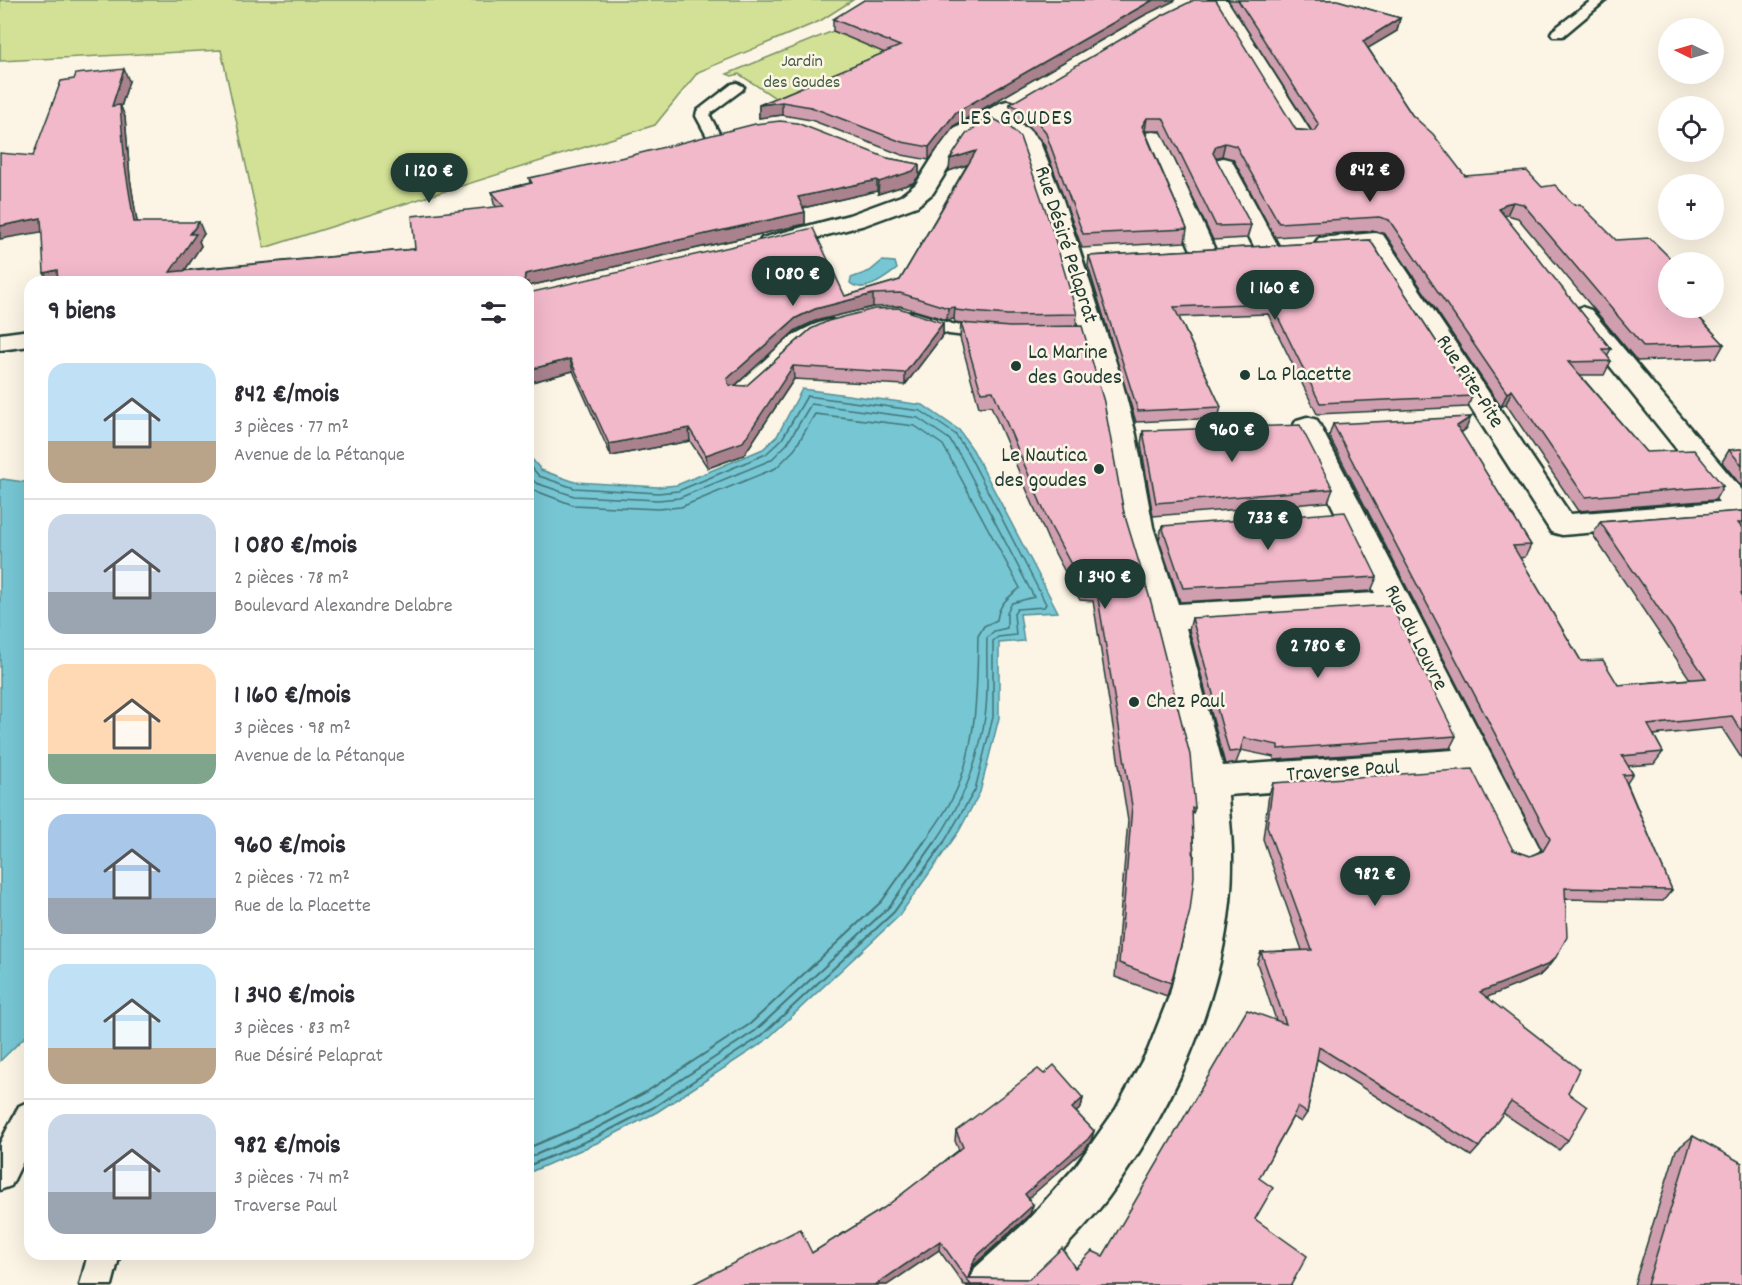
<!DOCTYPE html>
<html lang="fr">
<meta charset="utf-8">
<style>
body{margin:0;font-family:Dekko,sans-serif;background:#f7f7f7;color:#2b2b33;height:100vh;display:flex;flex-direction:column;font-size:22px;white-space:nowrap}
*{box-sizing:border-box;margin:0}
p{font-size:20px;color:#7c7c81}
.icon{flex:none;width:33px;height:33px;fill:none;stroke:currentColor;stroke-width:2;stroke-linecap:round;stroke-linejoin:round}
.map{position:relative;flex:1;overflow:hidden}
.panel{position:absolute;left:24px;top:276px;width:510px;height:984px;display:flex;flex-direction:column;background:#fff;border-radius:18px;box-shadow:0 6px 24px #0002}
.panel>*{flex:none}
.needle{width:39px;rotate:275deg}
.buttons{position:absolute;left:1658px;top:18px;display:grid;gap:12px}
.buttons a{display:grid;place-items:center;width:66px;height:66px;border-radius:50%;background:#fff;box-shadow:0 6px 24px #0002;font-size:30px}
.price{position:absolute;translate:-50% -51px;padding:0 14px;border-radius:21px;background:#1f3d34;color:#fff;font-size:20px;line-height:39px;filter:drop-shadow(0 2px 3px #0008)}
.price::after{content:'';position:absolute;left:50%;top:36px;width:18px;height:14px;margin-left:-9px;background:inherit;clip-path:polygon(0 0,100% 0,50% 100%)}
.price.active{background:#222;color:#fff}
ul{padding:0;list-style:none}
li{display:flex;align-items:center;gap:18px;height:150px;padding:0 24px}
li+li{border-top:2px solid #e1e1e2}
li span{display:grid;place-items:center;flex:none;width:168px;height:120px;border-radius:18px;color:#555}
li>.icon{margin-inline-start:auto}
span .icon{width:72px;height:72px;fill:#fffc;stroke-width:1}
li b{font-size:26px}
h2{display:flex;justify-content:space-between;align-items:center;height:72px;padding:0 24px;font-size:26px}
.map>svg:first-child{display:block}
.green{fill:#d2e195;stroke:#788f64;stroke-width:1.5}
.water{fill:#77c6d4;stroke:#548f94;stroke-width:1.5}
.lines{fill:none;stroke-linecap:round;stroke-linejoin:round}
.shore-far1{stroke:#427474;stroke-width:1.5}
.shore{stroke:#427474;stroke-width:2}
.service-casing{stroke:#1f3d34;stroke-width:5}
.minor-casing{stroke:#1f3d34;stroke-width:5}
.service{fill:#fcf5e5;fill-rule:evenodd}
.minor{fill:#fcf5e5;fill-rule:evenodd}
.wall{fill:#d09faf;stroke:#1f3d34;stroke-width:1.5}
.shaded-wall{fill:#a9828e;stroke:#1f3d34;stroke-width:1.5}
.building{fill:#f2b9cb;stroke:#1f3d34;stroke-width:1.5}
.poi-dot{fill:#1f3d34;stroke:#fcf5e5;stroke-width:2}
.labels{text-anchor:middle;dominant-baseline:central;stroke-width:5;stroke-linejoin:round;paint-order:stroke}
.far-park-label{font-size:18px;fill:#435e47;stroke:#fcf5e5}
.far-quarter-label{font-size:22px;letter-spacing:1.5px;fill:#1f3d34;stroke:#fcf5e5}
.street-label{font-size:22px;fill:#1f3d34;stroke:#fcf5e5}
.poi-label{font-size:22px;fill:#1f3d34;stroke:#fcf5e5;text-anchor:start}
</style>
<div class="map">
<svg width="1742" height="1285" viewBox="0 0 1742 1285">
<rect width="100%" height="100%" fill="#fcf5e5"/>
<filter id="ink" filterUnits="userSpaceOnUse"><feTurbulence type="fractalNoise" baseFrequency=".0167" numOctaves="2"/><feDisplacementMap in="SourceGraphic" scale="12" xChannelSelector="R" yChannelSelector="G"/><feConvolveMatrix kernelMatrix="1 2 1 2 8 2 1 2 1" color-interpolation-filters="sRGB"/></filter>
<g filter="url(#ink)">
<g class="green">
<polygon points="0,0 853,0 820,21 698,72 655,125 264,248 221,50 0,61"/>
<polygon points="833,31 985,89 786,105 739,74 732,76 727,74"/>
</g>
<g class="water">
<path d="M 882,261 L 895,262 L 897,269 C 885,278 864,295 850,283 L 851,278 L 870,271 Z"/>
<polygon points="802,389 923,405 959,430 973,450 1058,612 1020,614 1024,641 999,643 999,718 980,792 959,831 899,916 764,1042 657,1112 599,1142 528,1173 528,454 541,470 575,482 658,487 677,485 763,449 777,436"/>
<polygon points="3,479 30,483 30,1032 0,1061 0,480"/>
</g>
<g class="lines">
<g class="shore-far1">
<polyline points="528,463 539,476 574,488 658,493 678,491 766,454 782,439 807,396 921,411 955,434 968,453 1046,604 1044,607 1017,609 1014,614 1016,635 998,637 993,641 993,717 975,790 943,844"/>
<path d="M 528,475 L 536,483 L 574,496 L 658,500 L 679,498 L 771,460 L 787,444 L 811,404 L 918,418 L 949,439 L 961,457 L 1034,597 L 1012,603 L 1007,612 L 1007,628 L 994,631 L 987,638 C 986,664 989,691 985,717 C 978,765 962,804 934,844"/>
<path d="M 528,488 L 573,505 L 658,509 L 681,507 L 776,468 L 794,450 L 815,414 L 915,426 L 943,445 L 1020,588 C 1008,598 999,603 997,620 L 984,626 L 978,636 C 977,686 977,737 959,784 C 951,805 936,825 923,844"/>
</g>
<g class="shore">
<polyline points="528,1148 589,1122 646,1092 750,1024 882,901 924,842"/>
<polyline points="528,1158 593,1130 650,1100 755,1031 889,907 935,842"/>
<polyline points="528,1166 596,1137 654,1107 760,1037 894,912 944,842"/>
</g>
<defs>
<g id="service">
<polygon points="1592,0 1606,0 1563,36 1553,36 1551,33 1553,30"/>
<polygon points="737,83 744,87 742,90 711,113 710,116 721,137 714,141 709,140 696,116 697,111 732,84"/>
<polygon points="914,312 952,324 996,330 999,334 996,338 990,339 949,334 908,321 905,317 908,313"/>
<path d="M 829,320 L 835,321 L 838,325 L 835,329 L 798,348 L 746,397 L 732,397 L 730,393 L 732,389 C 761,361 789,330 829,320 Z"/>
<polygon points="30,1101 30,1147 11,1186 0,1190 0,1143 19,1106"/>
<polygon points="88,1254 120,1254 112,1285 80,1285"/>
</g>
<g id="minor">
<polygon points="1209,0 1227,0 1314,137 1311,142 1303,143 1295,142"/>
<path d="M 1007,101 L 1014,103 L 1017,107 L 1004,118 L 1027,128 L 1039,140 L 1063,200 L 1122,381 L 1136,435 L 1153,527 L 1178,604 L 1375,593 L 1293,426 L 1297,420 L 1307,417 L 1317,420 L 1540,849 L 1534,860 L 1521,865 L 1508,860 L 1467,778 L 1228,795 C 1229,815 1232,835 1232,854 C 1234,976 1179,1102 1107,1199 C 1083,1230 1055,1258 1027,1285 L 968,1285 L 975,1268 L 1027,1221 L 1075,1167 L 1116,1109 L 1148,1050 L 1170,994 L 1187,925 L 1195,855 L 1188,769 L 1150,616 L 1126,538 L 1108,435 L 1090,363 L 1046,218 L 1021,147 L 1011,138 L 989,127 L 965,141 L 933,193 L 917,206 L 865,225 L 770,250 L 762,248 L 758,243 L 762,238 L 849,215 L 901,196 L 916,184 L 949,132 L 1000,103 ZM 1387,615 L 1453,750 L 1223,766 L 1186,628 Z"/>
<polygon points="1153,132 1161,133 1164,138 1215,250 1212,255 1203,257 1194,255 1191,250 1142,138 1145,133"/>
<polygon points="1223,158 1231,160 1234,165 1278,246 1275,251 1266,253 1257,251 1254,246 1212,165 1215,160"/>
<polygon points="1375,233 1383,235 1570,514 1719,502 1573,320 1569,315 1573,310 1582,307 1591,310 1742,490 1742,520 1562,535 1551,532 1368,248 1327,250 1319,248 1315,243 1319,238"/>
<polygon points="30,330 30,346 0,350 0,334"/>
</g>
</defs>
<use href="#service" class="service-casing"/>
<use href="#minor" class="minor-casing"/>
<use href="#service" class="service"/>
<use href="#minor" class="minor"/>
</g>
<g class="wall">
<polygon points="1228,0 1337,0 1400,18 1397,31 1368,48 1412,115 1465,176 1542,187 1668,308 1710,308 1706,315 1698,316 1724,344 1716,358 1637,361 1518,218 1507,215 1504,216 1611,349 1607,356 1611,361 1604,375 1580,375 1646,452 1723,486 1715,500 1578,511 1506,404 1501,407 1385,234 1375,231 1275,237 1233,159 1222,156 1215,158 1251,225 1247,238 1213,240 1161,131 1145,131 1187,229 1185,242 1082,248 1044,144 1029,127 1009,117 1010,104 1312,131"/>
<polygon points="1143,16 955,125 929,160 902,155 811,120 782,115 759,118 759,105 885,53 833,31 833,19"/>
<polygon points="129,81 121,107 125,117 130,178 137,222 204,234 199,241 201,246 185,270 415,249 497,207 494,204 492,192 530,183 529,178 887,158 919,164 919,176 913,183 878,194 877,191 803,208 805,212 805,224 528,286 528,282 49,282 33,156"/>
<polygon points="966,134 1077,314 1076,326 1124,513 1195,808 1192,816 1171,983 1167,996 1115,977 1128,821 1093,601 1080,600 1048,540 991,406 979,407 960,338 961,323 962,323 955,322 954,319 947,320 900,306 873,307 815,321 796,330 735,386 746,386 811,329 943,323 943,335 905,385 794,379 744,455 708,468 690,441 611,456 573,371 528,383 528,293 845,296 900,280 967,165 949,171"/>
<polygon points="1370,240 1472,396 1468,407 1317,414 1268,314 1179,317 1221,407 1218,418 1136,422 1088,266 1089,256"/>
<polygon points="1333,424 1466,429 1461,433 1531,545 1525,557 1520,558 1581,661 1618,685 1690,679 1593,535 1600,522 1742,511 1742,759 1722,728 1654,735 1663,752 1654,764 1628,766 1633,774 1627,783 1672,890 1663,901 1565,899 1548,967 1539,976 1487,997 1568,1093 1568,1140 1559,1150 1503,1113 1479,1147 1471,1156 1317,1059 1307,1113 1301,1122 1293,1117 1259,1178 1255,1219 1291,1285 964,1285 939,1250 887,1285 691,1285 812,1253 884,1208 959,1150 955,1141 956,1131 1044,1074 1083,1098 1081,1108 1076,1112 1094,1131 1091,1141 1085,1149 1028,1198 1033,1205 1030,1214 973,1266 969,1278 1029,1279 1075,1268 1103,1256 1276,1020 1257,963 1261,952 1302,950 1263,839 1269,794 1273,783 1513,850 1530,856 1541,851 1542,850 1329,436"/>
<polygon points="1143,431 1333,489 1328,502 1153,516 1141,444"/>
<polygon points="1742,449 1742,487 1722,462 1729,450"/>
<polygon points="1162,526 1377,577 1371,591 1180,602 1159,540"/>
<polygon points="1192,618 1456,736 1450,748 1274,760 1274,757 1241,750 1236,763 1225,764 1189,630"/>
<polygon points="1693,1136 1742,1285 1634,1285 1676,1150"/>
</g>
<g class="shaded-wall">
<polygon points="1153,0 1176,0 1143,16 955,125 929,160 929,147 956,112"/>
<polygon points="1400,18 1397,31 1360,53 1363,41"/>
<polygon points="124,69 129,81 121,107 125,117 130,178 139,234 134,222 112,106"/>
<polygon points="782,102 782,115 759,118 759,105"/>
<polygon points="1147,118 1145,131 1140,139 1142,126"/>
<polygon points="1225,143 1222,156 1213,159 1213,153 1216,146"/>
<polygon points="976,151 975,162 949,171 950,159"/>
<polygon points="919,164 919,176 913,183 878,194 879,182"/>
<polygon points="877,180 877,191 798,209 798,197"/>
<polygon points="1513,202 1507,215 1499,217 1499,209 1505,204"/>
<polygon points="805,212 805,224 528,286 528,282 524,282 525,274"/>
<polygon points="41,218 47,231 0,239 0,226"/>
<polygon points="199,222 204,234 199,241 201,246 177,282 170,272 190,234"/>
<polygon points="57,270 63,282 49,282 44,273"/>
<polygon points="873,294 873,307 815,321 796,330 729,391 727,379 796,318 815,309"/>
<polygon points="955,307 954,319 947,320 948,308"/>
<polygon points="943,323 943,335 905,385 905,373"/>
<polygon points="570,359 573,371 528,383 528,370"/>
<polygon points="793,366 794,379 744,455 708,468 706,455"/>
<polygon points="1512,390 1506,404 1501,407 1507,393"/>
<polygon points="1471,417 1466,429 1451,439 1457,426"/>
<polygon points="689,428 690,441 611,456 609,444"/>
<polygon points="1556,957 1548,967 1539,976 1473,1003 1480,992"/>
<polygon points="1083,1098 1081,1108 1070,1117 1072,1108"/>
<polygon points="1094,1131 1091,1141 1085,1149 1023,1203 1025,1194"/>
<polygon points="1033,1205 1030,1214 973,1266 968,1281 967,1280 975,1258"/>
<polygon points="940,1241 939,1250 887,1285 875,1285"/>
</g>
<g class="building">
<polygon points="864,0 1153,0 956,112 929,147 902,142 811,107 782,102 759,105 900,46 833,19"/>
<polygon points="1194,0 1216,0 1296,130 1315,131 1319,125 1238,0 1337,0 1400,18 1363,41 1412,115 1433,134 1465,176 1527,171 1542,187 1555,185 1574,205 1580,204 1616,240 1650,238 1674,262 1668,262 1668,308 1690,308 1724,344 1644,347 1523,204 1513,202 1505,204 1499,209 1611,349 1602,349 1611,361 1568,362 1646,452 1694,450 1723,486 1585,497 1512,390 1507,393 1389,220 1379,217 1279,223 1236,146 1225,143 1216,146 1213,153 1251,225 1216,226 1163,118 1147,118 1142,126 1187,229 1083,234 1045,131 1030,114 1010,104 1161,16"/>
<polygon points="124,69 112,106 120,105 125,166 134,222 199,222 190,234 196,234 170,272 415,249 412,216 504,206 492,192 532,183 529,178 629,156 755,124 780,121 797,123 887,158 919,164 913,171 879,182 877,180 798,197 805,212 525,274 524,282 58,282 57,270 44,273 41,218 0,226 0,153 33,156 61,81 74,79 76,74"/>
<polygon points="990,117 1011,128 1020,137 1051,226 1077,314 1008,315 972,312 956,310 955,307 948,308 900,293 873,294 815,309 796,318 727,379 729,385 746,386 811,329 828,321 874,309 899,308 943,323 905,373 793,366 743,442 706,455 689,428 609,444 570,359 528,370 528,293 813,228 845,296 900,280 976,151 950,159 966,134"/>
<polygon points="1370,240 1472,396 1320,403 1271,303 1174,307 1221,407 1138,411 1089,256"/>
<polygon points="961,323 1010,327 1082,326 1104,402 1124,513 1151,602 1190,755 1195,808 1192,808 1194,876 1190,911 1171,983 1119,963 1132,806 1096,586 1082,585 1050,525 993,391 981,392"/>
<polygon points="1471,417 1457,426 1531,545 1513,546 1581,661 1603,660 1618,685 1706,678 1600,522 1742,511 1742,523 1738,523 1742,528 1742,593 1741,593 1742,595 1742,732 1732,716 1648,725 1663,752 1622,756 1633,774 1623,775 1672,890 1565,888 1567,937 1556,957 1547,965 1480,992 1579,1069 1568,1093 1587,1107 1568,1140 1511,1102 1479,1147 1319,1047 1307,1113 1298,1107 1259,1178 1273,1188 1255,1219 1307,1256 1291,1285 971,1285 940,1241 875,1285 691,1285 800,1229 812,1253 884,1208 963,1147 956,1131 1038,1069 1044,1074 1054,1065 1083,1098 1072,1108 1094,1131 1088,1139 1025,1194 1033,1205 975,1258 968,1278 1029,1279 1062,1248 1075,1268 1092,1251 1103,1256 1247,1010 1286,1024 1261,952 1312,950 1267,827 1273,783 1472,769 1513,850 1530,856 1543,851 1550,839 1333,424"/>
<polygon points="1300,425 1333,489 1156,503 1143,431"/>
<polygon points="1742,449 1742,465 1729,450"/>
<polygon points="1345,512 1377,577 1183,588 1162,526"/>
<polygon points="1391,605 1456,736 1278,749 1278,745 1244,738 1240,751 1229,752 1192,618"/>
<polygon points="1693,1136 1742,1163 1742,1285 1647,1285"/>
</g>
</g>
<g class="poi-dot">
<circle cx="1016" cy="366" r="6"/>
<circle cx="1245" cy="375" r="6"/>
<circle cx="1099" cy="469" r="6"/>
<circle cx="1134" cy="702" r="6"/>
</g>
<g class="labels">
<g class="far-park-label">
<text x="802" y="62">Jardin<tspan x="802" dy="21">des Goudes</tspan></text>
</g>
<g class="far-quarter-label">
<text x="1017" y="119">LES GOUDES</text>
</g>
<g class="street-label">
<text transform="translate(1065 245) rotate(72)">Rue Désiré Pelaprat</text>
<text transform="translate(1469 382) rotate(57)">Rue Pite-Pite</text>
<text transform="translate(1415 638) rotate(63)">Rue du Louvre</text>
<text transform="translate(1343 772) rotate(-4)">Traverse Paul</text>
</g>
<g class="poi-label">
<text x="1028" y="353">La Marine<tspan x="1028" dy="25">des Goudes</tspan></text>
<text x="1257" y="375">La Placette</text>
<text x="1087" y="456" text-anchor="end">Le Nautica<tspan x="1087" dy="25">des goudes</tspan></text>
<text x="1146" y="702">Chez Paul</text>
</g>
</g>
</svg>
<div class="buttons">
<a><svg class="needle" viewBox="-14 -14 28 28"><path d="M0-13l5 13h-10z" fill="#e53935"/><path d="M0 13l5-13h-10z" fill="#7c7c81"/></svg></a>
<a><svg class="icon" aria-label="locate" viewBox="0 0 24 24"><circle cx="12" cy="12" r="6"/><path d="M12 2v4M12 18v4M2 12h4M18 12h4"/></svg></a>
<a>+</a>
<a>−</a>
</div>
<b class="price active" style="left:1370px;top:203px">842 €</b>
<b class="price" style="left:429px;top:204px">1 120 €</b>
<b class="price" style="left:793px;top:307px">1 080 €</b>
<b class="price" style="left:1275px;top:321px">1 160 €</b>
<b class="price" style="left:1232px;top:463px">960 €</b>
<b class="price" style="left:1268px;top:551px">733 €</b>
<b class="price" style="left:1105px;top:610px">1 340 €</b>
<b class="price" style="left:1318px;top:679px">2 780 €</b>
<b class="price" style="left:1375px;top:907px">982 €</b>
<section class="panel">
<h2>9 biens<svg class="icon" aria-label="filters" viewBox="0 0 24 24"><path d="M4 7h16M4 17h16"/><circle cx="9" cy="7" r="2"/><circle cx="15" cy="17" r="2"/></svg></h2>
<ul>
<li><span style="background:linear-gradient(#bfe0f5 65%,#b9a48a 0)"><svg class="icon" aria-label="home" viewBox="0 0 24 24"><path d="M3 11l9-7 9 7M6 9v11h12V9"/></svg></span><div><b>842 €/mois</b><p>3 pièces · 77 m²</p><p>Avenue de la Pétanque</p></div></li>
<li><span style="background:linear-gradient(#c9d6e8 65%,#9aa5b1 0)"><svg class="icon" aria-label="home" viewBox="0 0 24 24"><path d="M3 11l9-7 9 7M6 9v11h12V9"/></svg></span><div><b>1 080 €/mois</b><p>2 pièces · 78 m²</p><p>Boulevard Alexandre Delabre</p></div></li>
<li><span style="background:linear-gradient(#ffd9b3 75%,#7fa58c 0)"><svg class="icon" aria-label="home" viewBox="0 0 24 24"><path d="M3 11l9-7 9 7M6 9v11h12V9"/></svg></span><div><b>1 160 €/mois</b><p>3 pièces · 98 m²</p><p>Avenue de la Pétanque</p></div></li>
<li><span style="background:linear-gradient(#a9c7e8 70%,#9aa5b1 0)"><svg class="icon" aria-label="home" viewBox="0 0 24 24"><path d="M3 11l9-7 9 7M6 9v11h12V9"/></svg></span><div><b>960 €/mois</b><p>2 pièces · 72 m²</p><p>Rue de la Placette</p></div></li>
<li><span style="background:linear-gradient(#bfe0f5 70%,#b9a48a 0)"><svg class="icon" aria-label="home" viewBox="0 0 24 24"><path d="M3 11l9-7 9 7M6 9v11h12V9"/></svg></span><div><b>1 340 €/mois</b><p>3 pièces · 83 m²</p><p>Rue Désiré Pelaprat</p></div></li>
<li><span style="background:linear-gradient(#c9d6e8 65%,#9aa5b1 0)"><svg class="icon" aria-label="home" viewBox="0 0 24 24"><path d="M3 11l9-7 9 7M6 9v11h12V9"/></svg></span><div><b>982 €/mois</b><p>3 pièces · 74 m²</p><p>Traverse Paul</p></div></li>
</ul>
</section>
</div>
